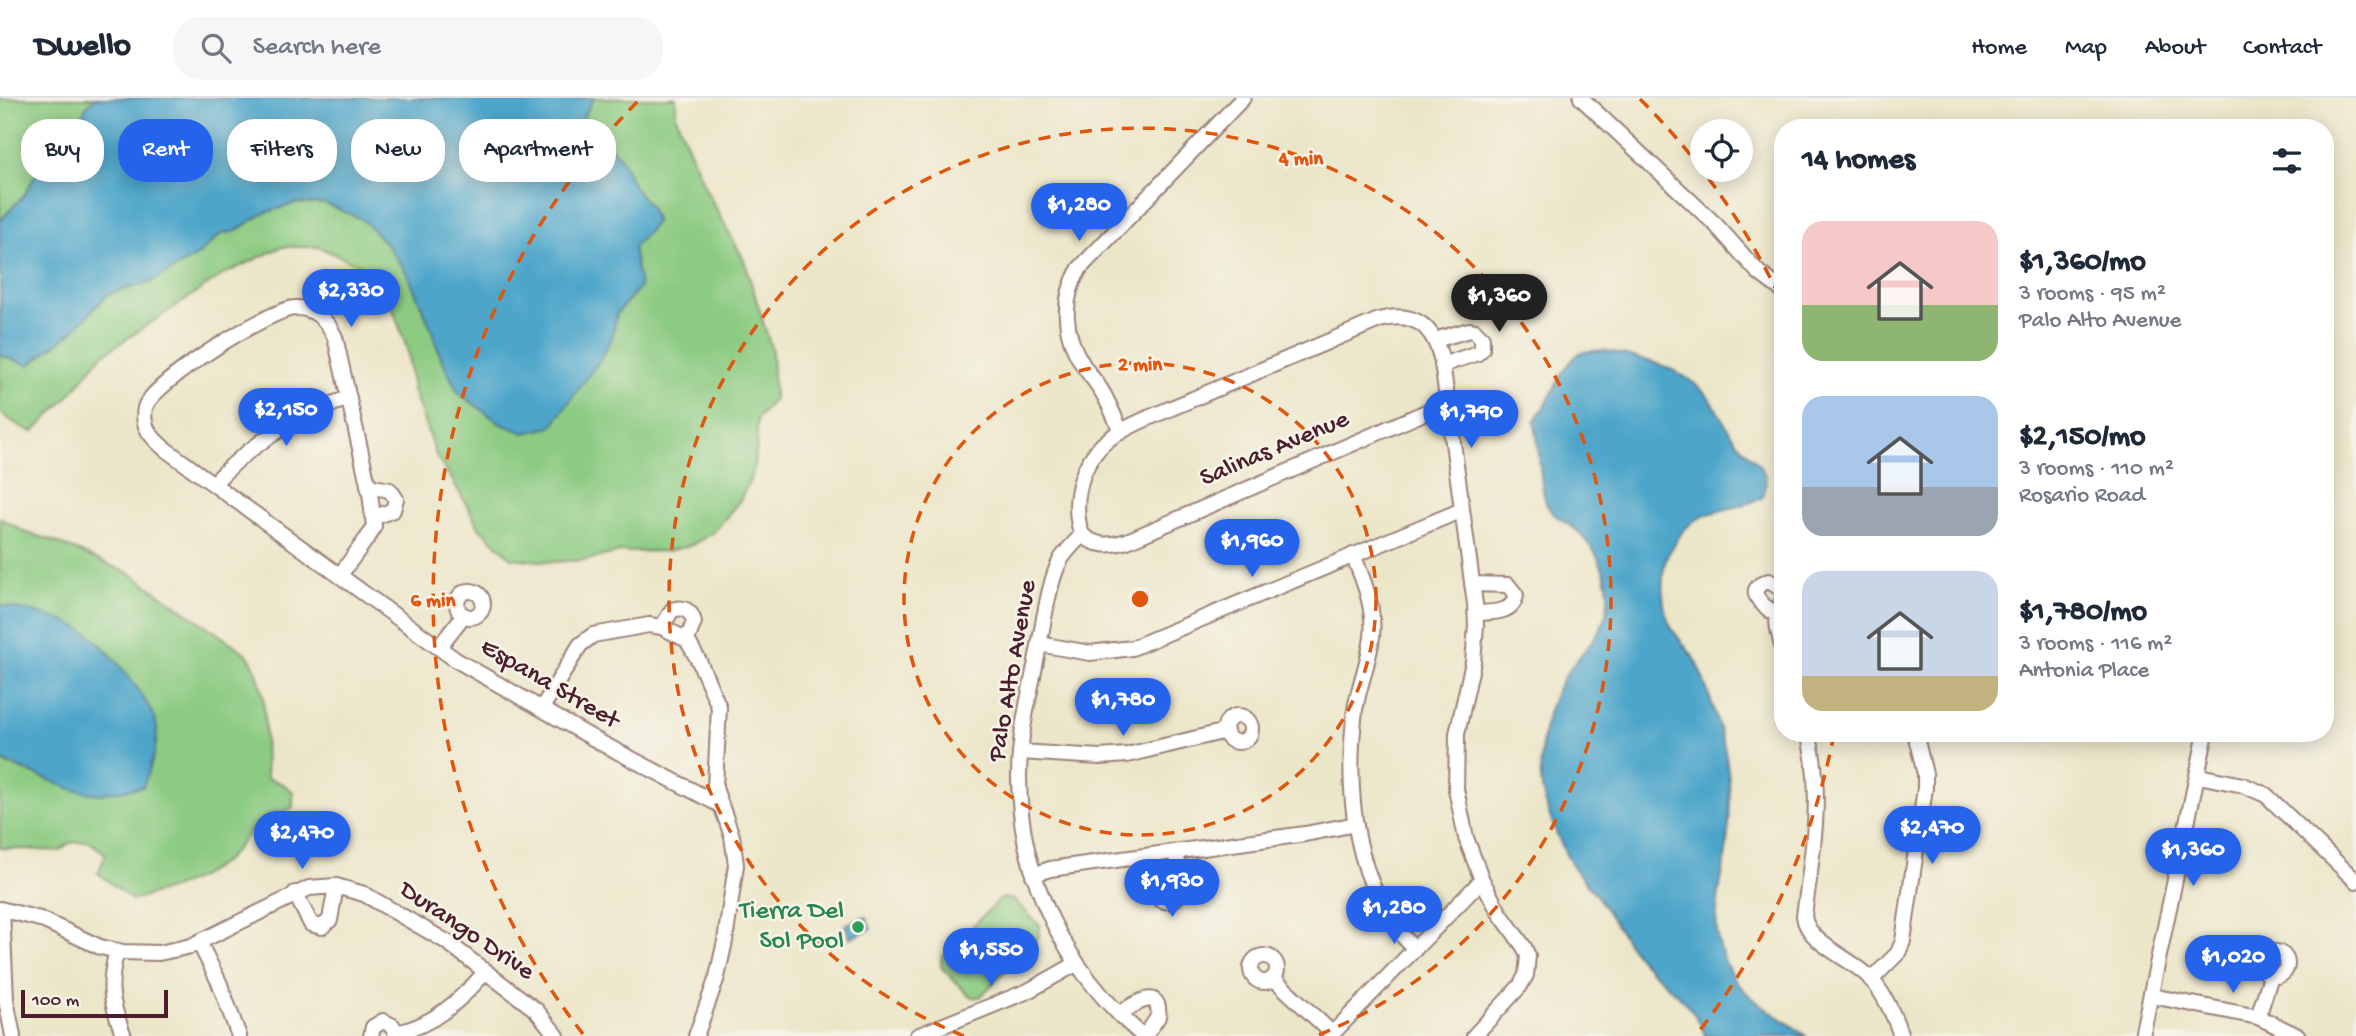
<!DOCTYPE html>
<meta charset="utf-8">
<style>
body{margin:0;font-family:"Gochi Hand",sans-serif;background:#f6f6f7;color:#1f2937;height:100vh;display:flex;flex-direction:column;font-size:26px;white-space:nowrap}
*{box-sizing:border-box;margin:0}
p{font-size:23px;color:#747a83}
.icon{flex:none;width:38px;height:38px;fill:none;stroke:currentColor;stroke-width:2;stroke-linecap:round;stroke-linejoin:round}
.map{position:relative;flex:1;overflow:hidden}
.panel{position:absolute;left:1774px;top:21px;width:560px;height:623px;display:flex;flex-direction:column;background:#fff;border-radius:28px;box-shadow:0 4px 18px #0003}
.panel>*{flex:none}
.top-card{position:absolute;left:21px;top:21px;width:665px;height:63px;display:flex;gap:14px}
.controls{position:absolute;left:1690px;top:21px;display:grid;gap:14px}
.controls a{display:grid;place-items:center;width:63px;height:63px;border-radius:50%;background:#fff;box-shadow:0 4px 18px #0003;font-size:35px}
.scale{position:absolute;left:21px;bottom:18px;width:147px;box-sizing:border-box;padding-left:7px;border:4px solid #4a1f2b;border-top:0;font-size:19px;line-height:24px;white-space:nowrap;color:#4a1f2b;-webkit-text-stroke:5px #f7f3e8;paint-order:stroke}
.price{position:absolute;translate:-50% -60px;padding:0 16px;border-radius:24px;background:#2563eb;color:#fff;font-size:23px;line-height:46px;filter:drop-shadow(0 2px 4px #0008)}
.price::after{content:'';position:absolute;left:50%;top:42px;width:21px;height:16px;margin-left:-10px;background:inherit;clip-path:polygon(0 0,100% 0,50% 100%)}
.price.current{background:#222;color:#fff}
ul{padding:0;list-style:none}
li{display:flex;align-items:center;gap:21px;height:175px;padding:0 28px}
li span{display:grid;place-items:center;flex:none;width:196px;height:140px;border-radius:21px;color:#555}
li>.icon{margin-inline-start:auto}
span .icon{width:84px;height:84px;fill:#fffc;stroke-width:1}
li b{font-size:30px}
h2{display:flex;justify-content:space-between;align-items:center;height:84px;padding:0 28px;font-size:30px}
.chip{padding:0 24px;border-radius:28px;background:#fff;box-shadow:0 4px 18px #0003;font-size:24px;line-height:63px}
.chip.current{background:#2563eb;color:#fff}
header{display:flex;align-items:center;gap:42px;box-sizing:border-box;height:98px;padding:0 35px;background:#fff;border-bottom:2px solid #e0e1e3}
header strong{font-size:33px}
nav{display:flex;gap:38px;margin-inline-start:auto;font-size:24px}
.search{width:490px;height:63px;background:#f6f6f7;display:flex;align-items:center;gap:18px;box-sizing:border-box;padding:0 24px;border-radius:28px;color:#747a83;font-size:26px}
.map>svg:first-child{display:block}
.green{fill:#8ccb82;stroke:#6b7556;stroke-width:2}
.water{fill:#4da6ca;stroke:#4c627a;stroke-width:2}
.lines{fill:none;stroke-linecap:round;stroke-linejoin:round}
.minor-casing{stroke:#9b827a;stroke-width:18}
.minor{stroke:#fff;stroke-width:14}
.ring{fill:none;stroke:#e0560e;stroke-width:3.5;stroke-dasharray:12 9}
.leisure-dot{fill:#2e9e5b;stroke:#f7f3e8;stroke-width:2.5}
.labels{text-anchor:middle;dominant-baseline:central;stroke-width:5;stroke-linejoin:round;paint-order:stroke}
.street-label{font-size:26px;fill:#4a1f2b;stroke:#f7f3e8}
.leisure-label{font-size:26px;fill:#27864d;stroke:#f7f3e8;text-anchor:end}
.centre{fill:#e0560e;stroke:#f7f3e8;stroke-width:3.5}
.ring-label{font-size:21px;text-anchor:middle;font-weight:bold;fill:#e0560e;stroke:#f7f3e8;stroke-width:5;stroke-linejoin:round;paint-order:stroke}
</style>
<header>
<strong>Dwello</strong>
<div class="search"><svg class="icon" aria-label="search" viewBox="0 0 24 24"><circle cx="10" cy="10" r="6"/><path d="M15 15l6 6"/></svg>Search here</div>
<nav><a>Home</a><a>Map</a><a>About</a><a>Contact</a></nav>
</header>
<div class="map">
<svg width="2356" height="938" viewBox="0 0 2356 938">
<rect width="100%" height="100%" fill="#f7f3e8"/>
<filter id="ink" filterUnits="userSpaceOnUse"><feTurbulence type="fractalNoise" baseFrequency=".0143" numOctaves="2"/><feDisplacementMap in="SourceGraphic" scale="14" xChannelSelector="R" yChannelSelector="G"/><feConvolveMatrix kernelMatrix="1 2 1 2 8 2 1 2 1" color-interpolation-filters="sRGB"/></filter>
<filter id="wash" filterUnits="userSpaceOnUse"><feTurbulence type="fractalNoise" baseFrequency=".00686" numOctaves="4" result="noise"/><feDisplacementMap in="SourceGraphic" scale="28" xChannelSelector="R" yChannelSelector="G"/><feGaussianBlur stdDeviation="1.57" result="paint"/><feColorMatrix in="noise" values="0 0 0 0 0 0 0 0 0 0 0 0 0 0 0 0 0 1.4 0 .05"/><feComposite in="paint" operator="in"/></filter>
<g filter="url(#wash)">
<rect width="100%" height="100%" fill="#ece6c9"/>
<g class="green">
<polygon points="0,0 95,0 86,9 81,20 46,57 25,96 0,123"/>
<polygon points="594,0 676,0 676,19 705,90 744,162 772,253 774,301 757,321 757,348 752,378 740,402 715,433 692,447 668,453 620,454 586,462 550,464 511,460 479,429 453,383 437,360 413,292 407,250 390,203 358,166 318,149 281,149 224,176 101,258 69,298 33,334 20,328 0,315 0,257 30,267 73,233 108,196 151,184 197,158 222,135 234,134 264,115 296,105 326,106 362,121 385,144 407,175 431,230 441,260 458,294 501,326 525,334 602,259 612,239 616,215 640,189 633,150 650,109 634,89 622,62 583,19"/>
<path d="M 0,420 L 27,435 L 51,442 L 131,476 L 247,556 C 272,590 262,640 267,680 L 283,686 L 293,694 L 293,709 C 285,715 277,713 268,718 C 251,727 241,748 227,761 C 200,784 165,793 132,802 L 98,775 L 106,756 L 88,743 L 69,745 L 60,753 L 0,750 L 0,662 L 10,668 L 47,518 L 0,507 Z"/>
<polygon points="1001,800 1013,801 1040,828 1039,839 980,899 970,899 941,869 941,860"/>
</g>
<g class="water">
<polygon points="95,0 594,0 583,19 622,62 634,89 650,109 656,124 633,150 640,189 617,215 612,239 602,259 551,329 525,335 501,326 458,294 441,260 431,230 407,175 385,144 362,121 326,106 296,105 264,115 234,134 222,135 197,158 151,184 108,196 73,233 29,267 0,257 0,123 25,96 46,57 81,20 86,9"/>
<path d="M 1604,252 C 1640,260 1679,267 1706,296 C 1718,310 1724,327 1735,341 C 1750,362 1774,369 1763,399 C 1731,416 1697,407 1676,443 C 1673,449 1668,455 1666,461 C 1660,481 1662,511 1671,529 C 1678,541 1689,551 1696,564 C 1707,588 1716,618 1723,644 C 1732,681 1731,723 1725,760 C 1719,799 1709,826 1725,864 C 1740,901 1777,915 1806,938 L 1705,938 C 1696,905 1658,883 1637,858 C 1623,840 1612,820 1599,801 C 1592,791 1583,782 1575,772 C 1563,754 1554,730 1547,710 C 1534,673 1542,619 1560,586 C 1577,554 1611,536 1608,495 C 1607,472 1593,445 1575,431 C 1565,423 1553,419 1547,407 C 1539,389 1540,346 1534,323 L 1548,303 L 1562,275 L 1573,261 L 1581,254 Z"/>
<path d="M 0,507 C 27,513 59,518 83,532 C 104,544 156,608 157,631 C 157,652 150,670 143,689 L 99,696 L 74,692 L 0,662 Z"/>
<polygon points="866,818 871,831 850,840 845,827"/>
</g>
</g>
<g filter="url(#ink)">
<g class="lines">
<defs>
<g id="minor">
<polyline points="1581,0 1716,127 1758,174 1783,193"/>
<polyline points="1435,242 1469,232 1475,233 1482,240 1482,251 1478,255 1442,267"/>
<path d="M 1121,334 C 1116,322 1111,310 1105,299 C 1099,287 1090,278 1083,267 C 1063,236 1061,201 1080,170 L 1243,0"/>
<path d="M 214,385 C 251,346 298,317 349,300"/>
<polyline points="368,388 390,392 396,401 393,412 373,420"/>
<path d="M 1082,437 C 1070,404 1081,363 1109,341 C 1121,332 1135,326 1148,320 L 1379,222 C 1416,212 1434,229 1442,264 L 1475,506 L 1476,527 L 1473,564 L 1457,636 L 1456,691 L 1466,740 L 1482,782 L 1499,814 L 1524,849 L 1528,858 L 1526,877 L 1520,888 L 1474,938"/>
<path d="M 1082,437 C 1075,444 1067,452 1061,461 C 1049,482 1043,528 1038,553 C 1030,595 1019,636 1019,679 C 1019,781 1066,873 1143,938"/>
<path d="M 1082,437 C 1097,449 1109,448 1127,443 L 1447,305"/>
<path d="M 1353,457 C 1364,483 1375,510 1372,539 C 1369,564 1359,587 1355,612 C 1345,693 1353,791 1415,851"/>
<path d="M 340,477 L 370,436 L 374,428 L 370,395 L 335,239 C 327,222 315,209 295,210 C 270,211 150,286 145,310 C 141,329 152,340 165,351 L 456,562 L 603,646 L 720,707"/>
<path d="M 1472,486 L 1508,487 L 1516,497 C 1513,516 1492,514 1476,515"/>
<circle cx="470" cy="506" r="13"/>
<path d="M 1783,502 C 1773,519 1778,534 1783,551"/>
<path d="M 1777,517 C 1764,509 1741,491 1769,483 L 1783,492"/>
<path d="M 662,529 L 672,512 C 683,508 691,512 694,524 L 687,542"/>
<polyline points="1039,546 1090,555 1132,550 1462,412"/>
<polyline points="439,549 464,517"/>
<polyline points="542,610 580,547 593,537 649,527 662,529 687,542 699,563 719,609 715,690 732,738 736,767 725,843 717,879 696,938"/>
<circle cx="1238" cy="631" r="13"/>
<path d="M 1808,635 C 1824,696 1812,757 1804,818 C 1807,846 1852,860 1870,880 C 1885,896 1894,917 1901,938"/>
<polyline points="1020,654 1100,659 1127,657 1226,633"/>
<polyline points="2199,678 2243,687 2266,697 2356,783"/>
<path d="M 1150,758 L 1156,797 C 1164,807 1177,805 1180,792 L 1176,755"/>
<polyline points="1033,777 1050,771 1305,736 1356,726"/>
<polyline points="295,795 311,826 322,829 330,822 336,788"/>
<polyline points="0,811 40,821 100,849 123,854 159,855 191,848 309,790 336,788 364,796 447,844 536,912 557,938"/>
<polyline points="2,812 6,902 13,938"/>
<polyline points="199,844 219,884 239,938"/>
<path d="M 117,853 C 107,888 111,905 124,938"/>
<circle cx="2275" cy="866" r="12"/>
<circle cx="1264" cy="871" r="13"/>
<polyline points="1273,880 1333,936"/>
<polyline points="1871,882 1898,855 1903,843 1925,690 1925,676 1915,635"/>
<polyline points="2152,898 2258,919 2298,938"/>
<path d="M 1119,916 C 1131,908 1162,886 1158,919 L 1145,938"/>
<polyline points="2258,919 2271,878"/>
<path d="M 396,935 C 433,928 462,901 486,873"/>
<polyline points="371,938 373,929 383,923 393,928 396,938"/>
<polyline points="917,938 1028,893 1076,866"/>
<polyline points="1330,938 1482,782"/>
<polyline points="2142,938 2206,635"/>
</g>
</defs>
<use href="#minor" class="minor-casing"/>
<use href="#minor" class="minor"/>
</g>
</g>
<g class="ring">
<circle cx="1140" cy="501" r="236"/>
<path d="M964 938A471 471 0 1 1 1316 938"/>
<path d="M1834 636A707 707 0 0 1 1697 936M583 936A707 707 0 0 1 640 1M1640 1A707 707 0 0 1 1781 202"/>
</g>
<circle class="leisure-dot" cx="858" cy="829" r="7"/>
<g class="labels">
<g class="street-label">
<text transform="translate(1275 352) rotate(-23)">Salinas Avenue</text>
<text transform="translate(1014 573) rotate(-80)">Palo Alto Avenue</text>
<text transform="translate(549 587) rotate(30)">Espana Street</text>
<text transform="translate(466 834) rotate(34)">Durango Drive</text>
</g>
<g class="leisure-label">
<text x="844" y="814">Tierra Del<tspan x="844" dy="30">Sol Pool</tspan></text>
</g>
</g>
<circle cx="1140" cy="501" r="10" class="centre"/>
<g class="ring-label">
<text x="1301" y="66">4 min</text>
<text x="1140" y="272">2 min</text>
<text x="433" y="508">6 min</text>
</g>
</svg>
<div class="controls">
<a><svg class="icon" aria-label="locate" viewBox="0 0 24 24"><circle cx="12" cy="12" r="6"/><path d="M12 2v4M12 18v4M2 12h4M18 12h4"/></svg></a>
</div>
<div class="scale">100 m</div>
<b class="price" style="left:1079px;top:145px">$1,280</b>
<b class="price" style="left:351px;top:231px">$2,330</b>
<b class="price current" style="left:1499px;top:236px">$1,360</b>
<b class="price" style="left:286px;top:350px">$2,150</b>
<b class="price" style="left:1471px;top:352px">$1,790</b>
<b class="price" style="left:1252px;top:481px">$1,960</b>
<b class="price" style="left:1123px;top:640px">$1,780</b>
<b class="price" style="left:1932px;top:768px">$2,470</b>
<b class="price" style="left:302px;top:773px">$2,470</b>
<b class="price" style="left:2193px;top:790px">$1,360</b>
<b class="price" style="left:1172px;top:821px">$1,930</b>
<b class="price" style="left:1394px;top:848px">$1,280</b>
<b class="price" style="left:991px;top:890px">$1,550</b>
<b class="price" style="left:2233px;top:897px">$1,020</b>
<div class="top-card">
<a class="chip">Buy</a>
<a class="chip current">Rent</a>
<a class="chip">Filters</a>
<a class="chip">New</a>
<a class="chip">Apartment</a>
</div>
<section class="panel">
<h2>14 homes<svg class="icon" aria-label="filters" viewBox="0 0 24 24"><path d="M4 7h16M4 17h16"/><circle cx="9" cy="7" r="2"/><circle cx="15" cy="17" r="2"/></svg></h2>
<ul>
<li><span style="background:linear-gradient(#f6c9c9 60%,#8fb573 0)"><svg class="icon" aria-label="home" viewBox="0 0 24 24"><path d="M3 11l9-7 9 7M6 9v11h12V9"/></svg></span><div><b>$1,360/mo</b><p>3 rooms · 95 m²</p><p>Palo Alto Avenue</p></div></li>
<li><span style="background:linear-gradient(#a9c7e8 65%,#9aa5b1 0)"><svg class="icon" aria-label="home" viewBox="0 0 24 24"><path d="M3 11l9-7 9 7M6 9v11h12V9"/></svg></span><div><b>$2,150/mo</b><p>3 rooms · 110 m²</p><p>Rosario Road</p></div></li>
<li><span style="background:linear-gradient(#c9d6e8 75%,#c2b280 0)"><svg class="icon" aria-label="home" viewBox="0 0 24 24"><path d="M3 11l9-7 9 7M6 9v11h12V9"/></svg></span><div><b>$1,780/mo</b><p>3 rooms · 116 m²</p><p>Antonia Place</p></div></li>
</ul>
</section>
</div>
